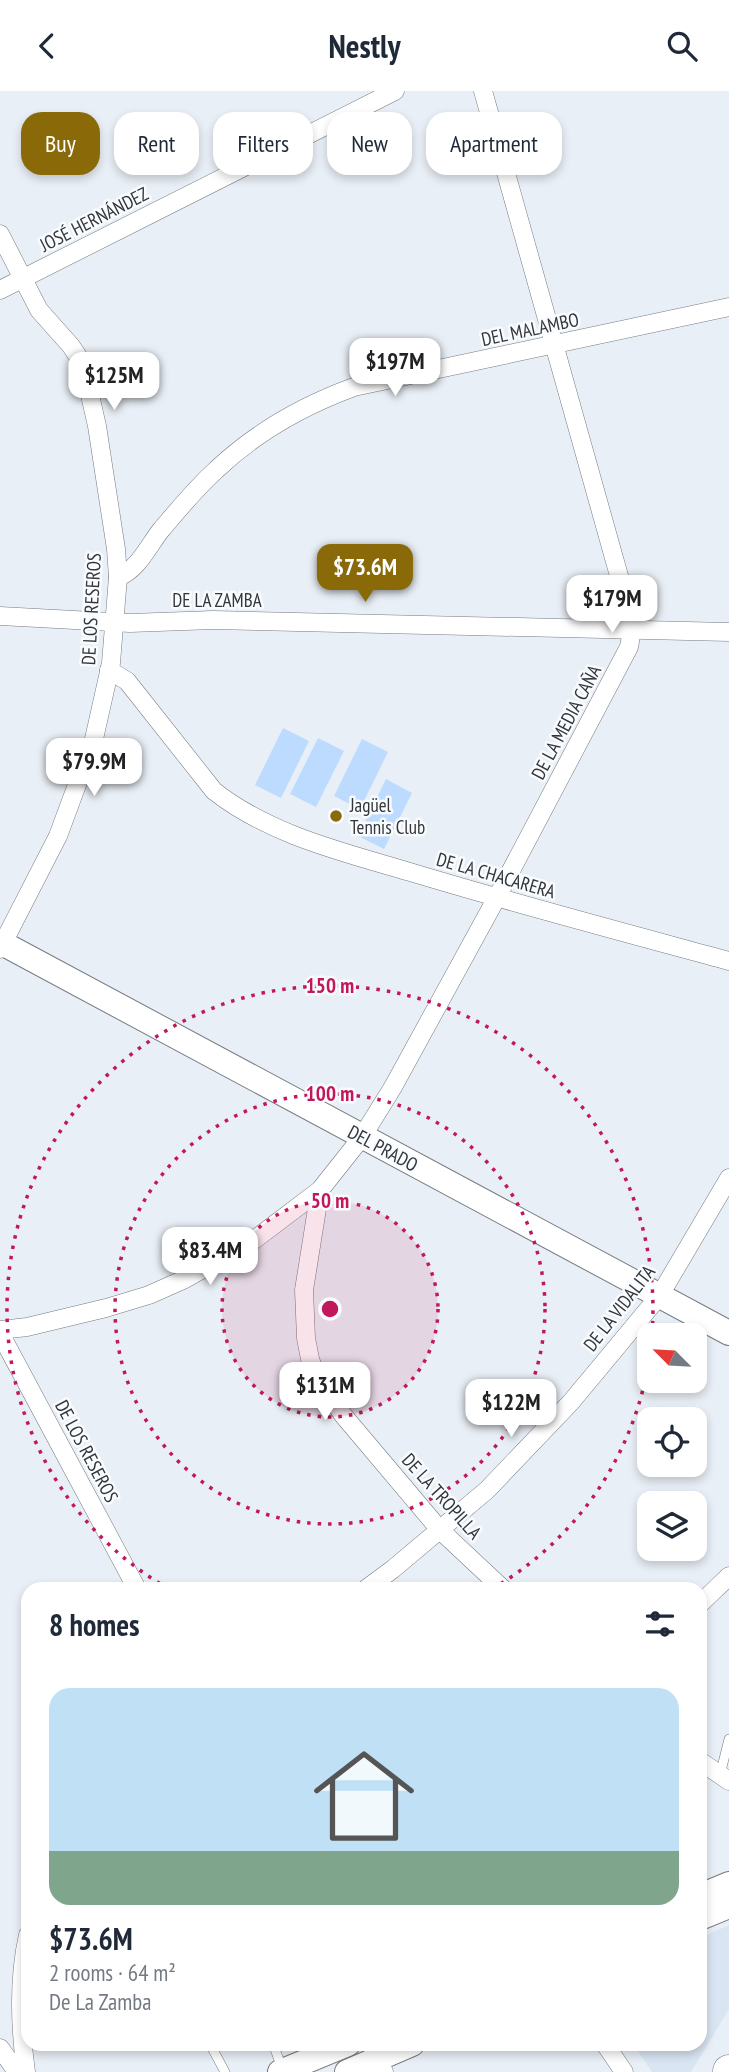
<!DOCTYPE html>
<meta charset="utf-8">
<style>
body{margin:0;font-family:"PT Sans Narrow",sans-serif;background:#f2f2f3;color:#1f2937;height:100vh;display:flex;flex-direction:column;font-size:26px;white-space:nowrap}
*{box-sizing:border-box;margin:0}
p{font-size:23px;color:#747a83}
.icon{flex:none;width:38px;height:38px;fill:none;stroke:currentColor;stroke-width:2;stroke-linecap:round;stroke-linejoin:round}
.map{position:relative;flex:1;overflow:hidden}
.sheet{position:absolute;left:21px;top:1491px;width:686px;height:469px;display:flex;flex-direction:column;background:#fff;border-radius:21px;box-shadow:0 4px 10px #0003}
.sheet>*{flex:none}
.banner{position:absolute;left:21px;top:21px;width:688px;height:63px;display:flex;gap:14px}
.needle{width:46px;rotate:294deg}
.controls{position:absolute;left:637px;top:1232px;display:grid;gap:14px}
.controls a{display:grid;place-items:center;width:70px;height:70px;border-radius:14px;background:#fff;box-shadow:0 4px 10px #0003;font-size:35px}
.price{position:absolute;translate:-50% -60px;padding:0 16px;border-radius:14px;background:#fff;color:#222;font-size:23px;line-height:46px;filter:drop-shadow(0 2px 4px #0008)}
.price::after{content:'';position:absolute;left:50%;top:42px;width:21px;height:16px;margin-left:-10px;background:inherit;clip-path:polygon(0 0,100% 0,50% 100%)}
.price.active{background:#8a6908;color:#fff}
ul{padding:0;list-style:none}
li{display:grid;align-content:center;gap:14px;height:371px;padding:0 28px}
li+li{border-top:2px solid #e0e1e3}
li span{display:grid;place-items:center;height:217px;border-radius:21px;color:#555}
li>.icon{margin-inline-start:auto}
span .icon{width:126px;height:126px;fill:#fffc;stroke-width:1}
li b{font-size:30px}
h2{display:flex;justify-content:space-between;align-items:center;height:84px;padding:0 28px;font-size:30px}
.tag{padding:0 24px;border-radius:21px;background:#fff;box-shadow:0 4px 10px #0003;font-size:24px;line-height:63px}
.tag.active{background:#8a6908;color:#fff}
header{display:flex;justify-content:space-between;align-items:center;height:91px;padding:0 28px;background:#fff;font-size:32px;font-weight:700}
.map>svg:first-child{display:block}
.built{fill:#d9e5f2}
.green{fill:#bddbfe}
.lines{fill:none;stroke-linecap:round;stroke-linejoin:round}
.lane-casing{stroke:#757b81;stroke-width:10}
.street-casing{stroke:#757b81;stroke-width:19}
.secondary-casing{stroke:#757b81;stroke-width:26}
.highway-casing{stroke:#757b81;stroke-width:33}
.lane{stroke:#fff;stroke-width:9}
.street{stroke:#fff;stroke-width:18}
.secondary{stroke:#fff;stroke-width:24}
.highway{stroke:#fff;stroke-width:32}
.ring{fill:none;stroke:#c2185b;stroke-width:3.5;stroke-dasharray:3.5 7}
.poi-dot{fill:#8a6908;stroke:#f9fcff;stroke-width:2.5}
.labels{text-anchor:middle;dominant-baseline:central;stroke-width:5;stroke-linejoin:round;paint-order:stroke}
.street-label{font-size:19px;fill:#343639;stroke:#f9fcff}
.poi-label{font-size:19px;fill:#343639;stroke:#f9fcff;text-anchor:start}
.centre{fill:#c2185b;stroke:#f9fcff;stroke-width:3.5}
.ring-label{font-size:21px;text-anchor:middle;font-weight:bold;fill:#c2185b;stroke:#f9fcff;stroke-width:5;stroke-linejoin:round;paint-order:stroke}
</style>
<header><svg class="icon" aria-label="back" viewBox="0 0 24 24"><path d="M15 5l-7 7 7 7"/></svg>Nestly<svg class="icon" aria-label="search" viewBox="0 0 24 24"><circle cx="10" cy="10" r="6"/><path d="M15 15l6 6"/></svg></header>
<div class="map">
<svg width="729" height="1981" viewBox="0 0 729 1981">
<rect width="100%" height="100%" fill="#e9eff6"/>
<polygon class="built" points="729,1834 729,1918 691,1981 652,1981 633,1953 700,1953 700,1847"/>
<g class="green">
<polygon points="283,637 309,650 281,707 255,694"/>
<polygon points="318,647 344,660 316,716 290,703"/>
<polygon points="362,648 388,661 360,718 334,705"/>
<polygon points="386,688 412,702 384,758 358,745"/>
</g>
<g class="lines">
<defs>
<g id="lane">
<polyline points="720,1684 729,1648"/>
<polyline points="210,1953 225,1981"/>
<polyline points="273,1953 282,1977"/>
</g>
<g id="street">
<polyline points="0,143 39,219 71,255 79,267 85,282 97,335 116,458 118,486 111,572 94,648 58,745 0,858"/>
<polyline points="0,199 395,0"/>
<path d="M 118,486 C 137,480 149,454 161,439 C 178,419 196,397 216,379 C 256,341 302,315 354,296 L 729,216"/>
<polyline points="0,525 130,532 213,529 729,541"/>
<path d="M 109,579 L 127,590 L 214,700 C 270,744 343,761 410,781 C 516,813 622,841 729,870"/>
<polyline points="320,1099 304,1199 306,1247 310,1268 316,1285 343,1324 440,1439 503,1498"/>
<polyline points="0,1239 27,1236 106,1217 149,1204 185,1188 254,1149 320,1099 362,1046 393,996 496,808 629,556 632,539 630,524 483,0"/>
<polyline points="0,1242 137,1498"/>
<polyline points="366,1498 393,1478 487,1399 571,1311 660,1204 729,1087"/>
<polyline points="700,1513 729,1485"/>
<polyline points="700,1670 729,1690"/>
<polyline points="371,1953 384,1981"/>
<polyline points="605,1953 624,1981"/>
<polyline points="0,1957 17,1981"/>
<path d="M 26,1981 C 20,1937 18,1888 28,1844"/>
</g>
<g id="secondary">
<polyline points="0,851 729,1242"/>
<polyline points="700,1805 729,1793"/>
<polyline points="700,1827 729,1815"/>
<polyline points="280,1981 348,1953"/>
<polyline points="347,1981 412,1953"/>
</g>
<polyline id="highway" points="729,1981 729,1980"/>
</defs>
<use href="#lane" class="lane-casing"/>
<use href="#street" class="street-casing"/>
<use href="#secondary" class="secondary-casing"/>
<use href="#highway" class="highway-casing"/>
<use href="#lane" class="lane"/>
<use href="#street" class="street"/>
<use href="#secondary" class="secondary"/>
<use href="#highway" class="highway"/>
</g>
<circle cx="330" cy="1218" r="108" fill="#c2185b" fill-opacity=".12"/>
<g class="ring">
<circle cx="330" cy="1218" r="108"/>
<circle cx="330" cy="1218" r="215"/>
<path d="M649 1269A323 323 0 0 1 492 1498M169 1498A323 323 0 1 1 652 1243"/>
</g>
<circle class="poi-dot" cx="336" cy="725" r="7"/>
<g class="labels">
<g class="street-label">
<text transform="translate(94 128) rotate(-27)">JOSÉ HERNÁNDEZ</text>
<text transform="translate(530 238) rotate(-12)">DEL MALAMBO</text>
<text x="217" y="509">DE LA ZAMBA</text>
<text transform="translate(91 518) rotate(-87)">DE LOS RESEROS</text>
<text transform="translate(566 631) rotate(-62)">DE LA MEDIA CAÑA</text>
<text transform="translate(496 784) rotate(16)">DE LA CHACARERA</text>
<text transform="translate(383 1057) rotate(28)">DEL PRADO</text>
<text transform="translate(619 1217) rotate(-52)">DE LA VIDALITA</text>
<text transform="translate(87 1360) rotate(62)">DE LOS RESEROS</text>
<text transform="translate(442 1405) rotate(48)">DE LA TROPILLA</text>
</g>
<g class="poi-label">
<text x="350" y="714">Jagüel<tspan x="350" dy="22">Tennis Club</tspan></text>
</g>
</g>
<circle cx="330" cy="1218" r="10" class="centre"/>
<g class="ring-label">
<text x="330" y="902">150 m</text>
<text x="330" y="1010">100 m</text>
<text x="330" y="1117">50 m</text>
</g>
</svg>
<div class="controls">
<a><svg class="needle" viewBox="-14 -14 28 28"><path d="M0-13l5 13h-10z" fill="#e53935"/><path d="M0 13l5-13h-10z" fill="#747a83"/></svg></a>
<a><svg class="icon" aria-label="locate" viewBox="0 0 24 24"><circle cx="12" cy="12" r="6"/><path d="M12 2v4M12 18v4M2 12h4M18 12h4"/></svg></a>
<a><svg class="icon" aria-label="layers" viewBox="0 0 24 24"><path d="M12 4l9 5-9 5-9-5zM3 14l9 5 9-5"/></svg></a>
</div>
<b class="price" style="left:395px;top:307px">$197M</b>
<b class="price" style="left:114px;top:321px">$125M</b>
<b class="price active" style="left:365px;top:513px">$73.6M</b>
<b class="price" style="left:612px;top:544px">$179M</b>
<b class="price" style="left:94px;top:707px">$79.9M</b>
<b class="price" style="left:210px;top:1196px">$83.4M</b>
<b class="price" style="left:325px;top:1331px">$131M</b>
<b class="price" style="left:511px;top:1348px">$122M</b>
<div class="banner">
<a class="tag active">Buy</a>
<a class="tag">Rent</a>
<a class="tag">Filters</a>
<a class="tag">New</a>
<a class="tag">Apartment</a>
</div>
<section class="sheet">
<h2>8 homes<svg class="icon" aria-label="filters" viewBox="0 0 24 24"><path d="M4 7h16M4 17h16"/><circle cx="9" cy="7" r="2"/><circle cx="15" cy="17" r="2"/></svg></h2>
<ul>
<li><span style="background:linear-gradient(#bfe0f5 75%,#7fa58c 0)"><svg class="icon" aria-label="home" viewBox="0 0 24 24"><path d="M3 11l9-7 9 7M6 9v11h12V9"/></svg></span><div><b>$73.6M</b><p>2 rooms · 64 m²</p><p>De La Zamba</p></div></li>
</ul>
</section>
</div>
